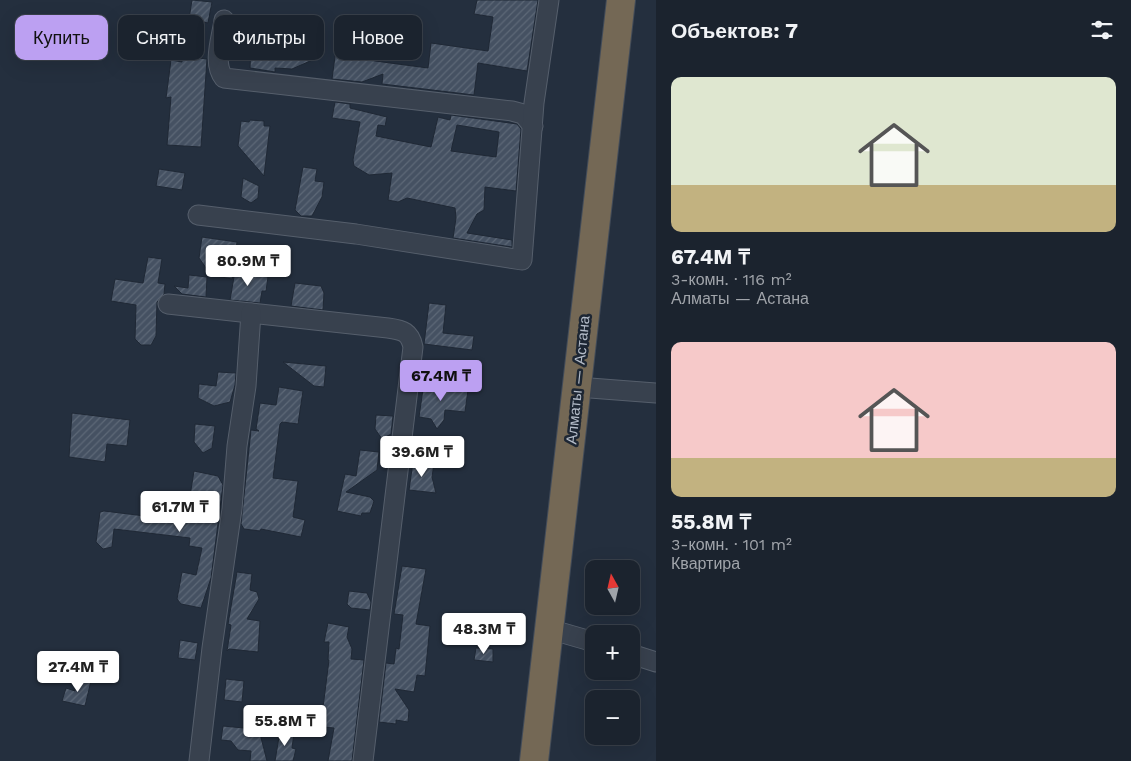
<!DOCTYPE html>
<html lang="ru">
<meta charset="utf-8">
<style>
body{margin:0;font-family:"Work Sans",sans-serif;background:#242b36;color:#f1f3f6;height:100vh;display:flex;flex-direction:column;font-size:19px;white-space:nowrap}
*{box-sizing:border-box;margin:0}
p{font-size:16px;color:#a0a4aa}
.icon{flex:none;width:28px;height:28px;fill:none;stroke:currentColor;stroke-width:2;stroke-linecap:round;stroke-linejoin:round}
.map{position:relative;flex:1;overflow:hidden}
.side{display:flex;flex-direction:column;background:#1b232e;width:475px}
.side>*{flex:none}
.top-card{position:absolute;left:15px;top:15px;width:475px;height:45px;display:flex;gap:10px}
.needle{width:32px;rotate:352deg}
.fabs{position:absolute;left:585px;top:560px;display:grid;gap:10px}
.fabs a{display:grid;place-items:center;width:55px;height:55px;border-radius:10px;background:#1b232e;box-shadow:0 5px 20px #0002,0 0 0 1px #39404a;font-size:25px}
.price{position:absolute;translate:-50% -42px;padding:0 11px;border-radius:5px;background:#fff;color:#222;font-size:16px;line-height:32px;filter:drop-shadow(0 1px 2px #0008)}
.price::after{content:'';position:absolute;left:50%;top:30px;width:15px;height:11px;margin-left:-8px;background:inherit;clip-path:polygon(0 0,100% 0,50% 100%)}
.price.selected{background:#bca0f2;color:#111}
ul{padding:0;list-style:none}
li{display:grid;align-content:center;gap:10px;height:265px;padding:0 15px}
li span{display:grid;place-items:center;height:155px;border-radius:10px;color:#555}
li>.icon{margin-inline-start:auto}
span .icon{width:90px;height:90px;fill:#fffc;stroke-width:1}
li b{font-size:21px}
h2{display:flex;justify-content:space-between;align-items:center;height:60px;padding:0 15px;font-size:21px}
.pill{padding:0 18px;border-radius:10px;background:#1b232e;box-shadow:0 5px 20px #0002,0 0 0 1px #39404a;font-size:18px;line-height:45px}
.pill.selected{background:#bca0f2;color:#111}
main{display:flex;flex:1;min-height:0}
.map>svg:first-child{display:block}
.building{fill:url(#building-hatch);stroke:#1f2835;fill-rule:evenodd}
.lines{fill:none;stroke-linecap:round;stroke-linejoin:round}
.minor-casing{stroke:#565f6c;stroke-width:21}
.highway-casing{stroke:#434c59;stroke-width:30}
.minor{stroke:#38414e;stroke-width:19}
.highway{stroke:#746855;stroke-width:28}
.labels{text-anchor:middle;dominant-baseline:central;stroke-width:5;stroke-linejoin:round;paint-order:stroke}
.street-label{font-size:15px;fill:#b4bcc9;stroke:#1d2633}
</style>
<main>
<div class="map">
<svg width="656" height="761" viewBox="0 0 656 761">
<defs>
<pattern id="building-hatch" width="6" height="6" patternUnits="userSpaceOnUse" patternTransform="scale(1.25)"><rect width="6" height="6" fill="#455162"/><path d="M-1 1l2-2M0 6l6-6M5 7l2-2" fill="none" stroke="#5d6877"/></pattern>
</defs>
<rect width="100%" height="100%" fill="#242f3e"/>
<g class="building">
<polygon points="192,0 212,2 208,23 189,19"/>
<polygon points="477,0 538,0 527,71 478,63 474,95 382,84 383,74 362,82 332,79 336,49 361,53 360,59 428,68 431,43 488,51 493,17 474,14"/>
<polygon points="309,39 317,58 292,69 275,68 275,72 250,68 251,46 287,48"/>
<polygon points="182,56 207,59 201,147 167,145 171,97 166,98 171,60 182,62"/>
<path d="M 335,102 L 350,104 L 350,108 L 387,117 L 385,126 L 378,125 L 376,136 L 431,147 L 438,117 L 450,120 L 451,115 L 517,124 L 521,129 L 516,191 L 485,187 L 484,210 L 477,214 L 467,233 L 512,240 L 512,247 L 453,238 L 456,218 L 455,208 L 407,198 L 398,202 L 388,200 L 392,173 L 369,175 L 354,166 L 353,160 L 360,122 L 332,118 ZM 457,125 L 499,132 L 496,157 L 451,151 Z"/>
<polygon points="250,120 264,121 264,126 270,126 264,176 238,146 241,121 249,122"/>
<polygon points="303,167 317,169 315,181 324,182 322,197 312,216 301,216 295,210"/>
<polygon points="159,169 185,173 182,190 156,186"/>
<polygon points="243,178 259,186 258,198 251,203 241,197"/>
<polygon points="202,237 237,242 232,279 211,275 199,258"/>
<polygon points="148,257 162,259 158,283 165,284 164,294 157,302 156,336 151,345 141,345 135,339 136,305 111,301 115,279 143,283"/>
<polygon points="235,271 268,277 266,291 262,291 260,303 230,300"/>
<polygon points="189,275 207,277 206,297 182,294 174,286 188,288"/>
<polygon points="295,283 321,286 324,293 323,310 291,306"/>
<polygon points="429,303 446,305 443,333 474,336 472,350 424,344"/>
<polygon points="283,362 326,366 324,387 314,386"/>
<polygon points="218,372 236,373 235,385 230,402 214,406 198,398 199,384 216,386"/>
<polygon points="424,382 468,390 465,412 445,410 444,420 437,429 431,419 419,417"/>
<polygon points="279,387 303,391 298,424 282,422 280,424 273,478 298,481 293,517 305,520 301,537 261,529 260,531 244,529 241,524 251,430 259,431 256,429 260,403 276,405"/>
<polygon points="72,413 130,420 127,446 107,444 105,462 69,457"/>
<polygon points="376,415 393,416 391,434 382,439 375,429"/>
<polygon points="195,424 215,426 212,448 203,453 194,442"/>
<polygon points="360,450 379,452 377,470 346,492 370,497 374,501 370,513 362,513 361,516 337,511 345,474 356,476"/>
<polygon points="413,462 434,464 432,477 436,493 409,490"/>
<polygon points="194,471 218,476 223,485 211,578 201,608 181,604 177,599 182,572 196,575 202,548 189,546 190,538 114,529 112,547 103,549 96,542 100,512 104,511 186,521"/>
<polygon points="402,566 426,569 416,624 430,626 425,676 417,675 414,692 395,689 409,710 408,722 396,720 396,724 379,722 386,663 394,664 396,648 399,649 403,615 394,614"/>
<polygon points="237,572 252,574 250,590 257,592 259,599 247,619 260,621 258,652 229,649 227,651 231,625 228,624"/>
<polygon points="349,591 367,593 371,602 370,610 351,608 347,604"/>
<polygon points="328,623 349,627 347,637 352,649 351,659 364,660 352,761 328,761 334,728 323,727 324,724 321,723 329,660 328,660 329,642 324,642"/>
<polygon points="180,640 198,643 195,660 178,658"/>
<polygon points="476,648 493,649 493,662 474,660"/>
<polygon points="78,678 91,681 85,706 62,701 66,688 75,691"/>
<polygon points="226,679 244,681 242,702 224,700"/>
<polygon points="256,718 267,761 250,761 251,751 238,750 231,741 221,740 223,726 254,729"/>
<polygon points="280,731 294,733 292,748 296,749 293,761 275,761"/>
</g>
<g class="lines">
<defs>
<g id="minor">
<path d="M 224,20 C 222,37 212,63 224,78 L 512,111 L 523,114 L 533,126"/>
<polyline points="198,215 356,234 522,260 534,103 549,0"/>
<path d="M 168,304 L 388,328 C 403,330 410,332 413,347 L 363,761"/>
<polyline points="577,387 656,393"/>
<polyline points="549,629 594,642"/>
<polyline points="631,654 656,662"/>
<polyline points="199,761 212,648 232,509 237,446 246,386 251,313"/>
</g>
<polyline id="highway" points="534,761 621,0"/>
</defs>
<use href="#minor" class="minor-casing"/>
<use href="#highway" class="highway-casing"/>
<use href="#minor" class="minor"/>
<use href="#highway" class="highway"/>
</g>
<g class="labels">
<g class="street-label">
<text transform="translate(578 380) rotate(-84)">Алматы — Астана</text>
</g>
</g>
</svg>
<div class="fabs">
<a><svg class="needle" viewBox="-14 -14 28 28"><path d="M0-13l5 13h-10z" fill="#e53935"/><path d="M0 13l5-13h-10z" fill="#a0a4aa"/></svg></a>
<a>+</a>
<a>−</a>
</div>
<b class="price" style="left:248px;top:287px">80.9M ₸</b>
<b class="price selected" style="left:441px;top:402px">67.4M ₸</b>
<b class="price" style="left:422px;top:478px">39.6M ₸</b>
<b class="price" style="left:180px;top:533px">61.7M ₸</b>
<b class="price" style="left:484px;top:655px">48.3M ₸</b>
<b class="price" style="left:78px;top:693px">27.4M ₸</b>
<b class="price" style="left:285px;top:747px">55.8M ₸</b>
<div class="top-card">
<a class="pill selected">Купить</a>
<a class="pill">Снять</a>
<a class="pill">Фильтры</a>
<a class="pill">Новое</a>
</div>
</div>
<section class="side">
<h2>Объектов: 7<svg class="icon" aria-label="filters" viewBox="0 0 24 24"><path d="M4 7h16M4 17h16"/><circle cx="9" cy="7" r="2"/><circle cx="15" cy="17" r="2"/></svg></h2>
<ul>
<li><span style="background:linear-gradient(#dfe7d0 70%,#c2b280 0)"><svg class="icon" aria-label="home" viewBox="0 0 24 24"><path d="M3 11l9-7 9 7M6 9v11h12V9"/></svg></span><div><b>67.4M ₸</b><p>3-комн. · 116 m²</p><p>Алматы — Астана</p></div></li>
<li><span style="background:linear-gradient(#f6c9c9 75%,#c2b280 0)"><svg class="icon" aria-label="home" viewBox="0 0 24 24"><path d="M3 11l9-7 9 7M6 9v11h12V9"/></svg></span><div><b>55.8M ₸</b><p>3-комн. · 101 m²</p><p>Квартира</p></div></li>
</ul>
</section>
</main>
